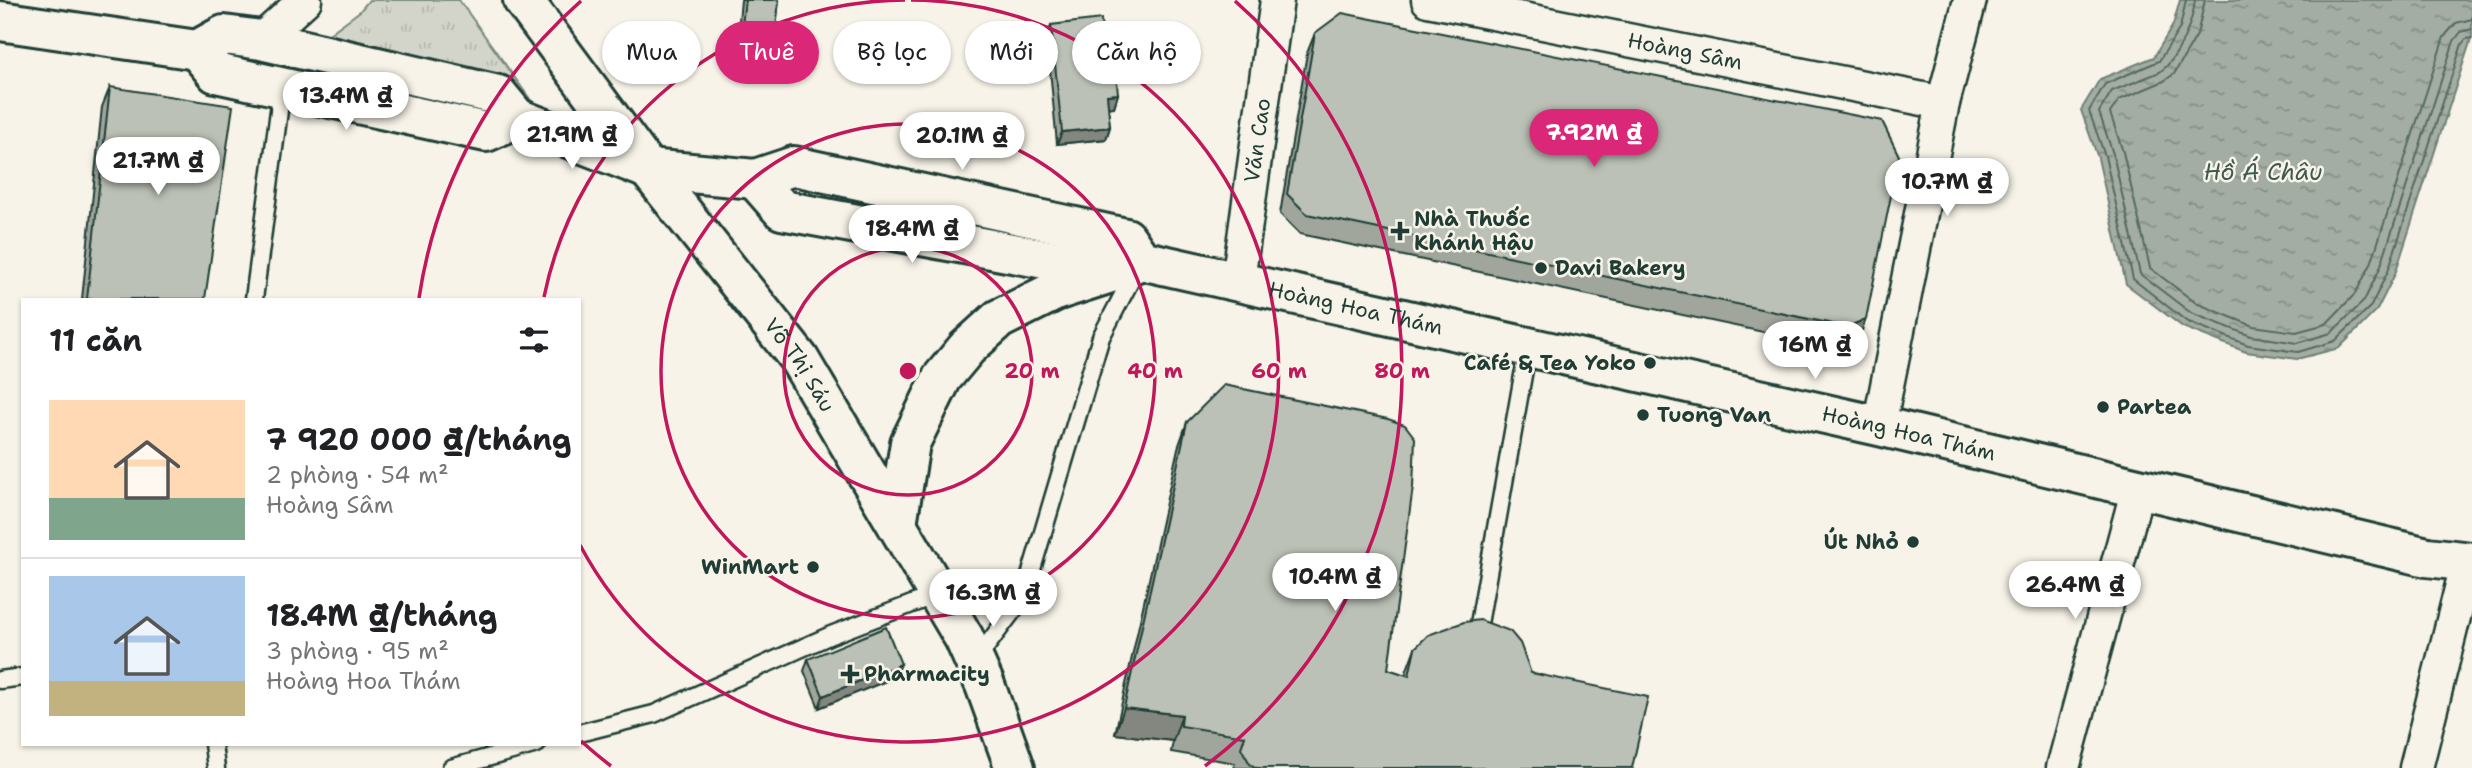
<!DOCTYPE html>
<html lang="vi">
<meta charset="utf-8">
<style>
body{margin:0;font-family:"Shantell Sans",sans-serif;background:#f6f6f6;color:#202124;height:100vh;display:flex;flex-direction:column;font-size:26px;white-space:nowrap}
*{box-sizing:border-box;margin:0}
p{font-size:23px;color:#757577}
.icon{flex:none;width:38px;height:38px;fill:none;stroke:currentColor;stroke-width:2;stroke-linecap:round;stroke-linejoin:round}
.map{position:relative;flex:1;overflow:hidden}
.side{position:absolute;left:21px;top:298px;width:560px;height:448px;display:flex;flex-direction:column;background:#fff;border-radius:0px;box-shadow:0 2px 5px #0004}
.side>*{flex:none}
.hud{position:absolute;left:602px;top:21px;width:665px;height:63px;display:flex;gap:14px}
.price{position:absolute;translate:-50% -60px;padding:0 16px;border-radius:24px;background:#fff;color:#222;font-size:23px;line-height:46px;filter:drop-shadow(0 2px 4px #0008)}
.price::after{content:'';position:absolute;left:50%;top:42px;width:21px;height:16px;margin-left:-10px;background:inherit;clip-path:polygon(0 0,100% 0,50% 100%)}
.price.current{background:#db2777;color:#fff}
ul{padding:0;list-style:none}
li{display:flex;align-items:center;gap:21px;height:175px;padding:0 28px}
li+li{border-top:2px solid #e0e0e0}
li span{display:grid;place-items:center;flex:none;width:196px;height:140px;border-radius:0px;color:#555}
li>.icon{margin-inline-start:auto}
span .icon{width:84px;height:84px;fill:#fffc;stroke-width:1}
li b{font-size:30px}
h2{display:flex;justify-content:space-between;align-items:center;height:84px;padding:0 28px;font-size:30px}
.pill{padding:0 24px;border-radius:32px;background:#fff;box-shadow:0 2px 5px #0004;font-size:24px;line-height:63px}
.pill.current{background:#db2777;color:#fff}
.map>svg:first-child{display:block}
.grass{fill:url(#grass-tufts);stroke:#79897f;stroke-width:2}
.water{fill:url(#water-ripples);stroke:#6f8077;stroke-width:2}
.lines{fill:none;stroke-linecap:round;stroke-linejoin:round}
.shore{stroke:#546a60;stroke-width:2}
.service-casing{stroke:#1f3d34;stroke-width:21}
.minor-casing{stroke:#1f3d34;stroke-width:37}
.tertiary-casing{stroke:#1f3d34;stroke-width:44}
.secondary-casing{stroke:#1f3d34;stroke-width:44}
.service{stroke:#f7f3e8;stroke-width:16}
.minor{stroke:#f7f3e8;stroke-width:32}
.tertiary{stroke:#f7f3e8;stroke-width:38}
.secondary{stroke:#f7f3e8;stroke-width:38}
.wall{fill:#a1a69d;stroke:#1f3d34;stroke-width:2}
.shaded-wall{fill:#83877f;stroke:#1f3d34;stroke-width:2}
.building{fill:#bbc1b6;stroke:#1f3d34;stroke-width:2}
.ring{fill:none;stroke:#c2185b;stroke-width:3.5}
.poi-dot{fill:#1f3d34;stroke:#f7f3e8;stroke-width:2.5}
.labels{text-anchor:middle;dominant-baseline:central;stroke-width:5;stroke-linejoin:round;paint-order:stroke}
.street-label{font-size:21px;fill:#1f3d34;stroke:#f7f3e8}
.poi-label{font-size:21px;font-weight:bold;fill:#1f3d34;stroke:#f7f3e8;text-anchor:start}
.water-label{font-size:23px;font-style:italic;fill:#405950;stroke:#f7f3e8}
.centre{fill:#c2185b;stroke:#f7f3e8;stroke-width:3.5}
.ring-label{font-size:21px;text-anchor:middle;font-weight:bold;fill:#c2185b;stroke:#f7f3e8;stroke-width:5;stroke-linejoin:round;paint-order:stroke}
</style>
<div class="map">
<svg width="2472" height="768" viewBox="0 0 2472 768">
<defs>
<pattern id="grass-tufts" width="24" height="20" patternUnits="userSpaceOnUse" patternTransform="scale(1.75)"><rect width="24" height="20" fill="#d3d5ca"/><path d="M3 7l-1-3M5 7V3M7 7l1-3M15 17l-1-3M17 17v-4M19 17l1-3" fill="none" stroke="#b5b8ae"/></pattern>
<pattern id="water-ripples" width="26" height="14" patternUnits="userSpaceOnUse" patternTransform="scale(1.75)"><rect width="26" height="14" fill="#a4ada3"/><path d="M2 4q2-2 4 0t4 0M15 11q2-2 4 0t4 0" fill="none" stroke="#858e86"/></pattern>
</defs>
<rect width="100%" height="100%" fill="#f7f3e8"/>
<filter id="ink" filterUnits="userSpaceOnUse"><feTurbulence type="fractalNoise" baseFrequency=".0143" numOctaves="2"/><feDisplacementMap in="SourceGraphic" scale="14" xChannelSelector="R" yChannelSelector="G"/><feConvolveMatrix kernelMatrix="1 2 1 2 8 2 1 2 1" color-interpolation-filters="sRGB"/></filter>
<g filter="url(#ink)">
<polygon class="grass" points="369,0 459,0 530,99 306,51 360,11"/>
<polygon class="water" points="2180,0 2472,0 2472,36 2395,274 2377,310 2339,348 2297,359 2246,352 2183,327 2126,284 2098,158 2081,110 2100,79 2154,57 2173,25"/>
<g class="lines">
<g class="shore">
<polyline points="2186,0 2180,28 2159,61 2105,84 2089,111 2105,156 2133,279 2186,321 2248,345 2298,352 2335,341 2371,306 2388,271 2462,44 2466,39 2472,38"/>
<path d="M 2195,0 C 2193,22 2178,59 2160,72 L 2112,91 L 2099,112 L 2113,154 L 2140,274 L 2191,313 L 2251,336 L 2297,343 L 2331,333 L 2364,301 L 2380,268 L 2454,41 L 2461,32 L 2472,29"/>
<polyline points="2205,0 2197,35 2174,74 2164,81 2119,100 2110,113 2123,152 2150,268 2196,303 2253,326 2296,332 2326,324 2355,294 2371,264 2444,37 2456,23 2472,19"/>
</g>
<defs>
<g id="service">
<polyline points="254,299 282,88"/>
<polyline points="1476,641 1528,347"/>
<polyline points="976,660 1024,596 1101,337 1136,270"/>
<polyline points="0,680 23,677"/>
<polyline points="579,733 654,714 831,635 938,594"/>
<polyline points="213,744 216,768"/>
<polyline points="451,768 537,744"/>
</g>
<g id="minor">
<path id="s1" d="M 1428,0 L 1943,103"/>
<polyline points="261,40 305,0"/>
<path id="s2" d="M 1238,281 L 1277,0"/>
<polyline points="1879,426 1943,103 1970,0"/>
<polyline points="2063,768 2138,488"/>
<polyline points="2416,768 2468,561"/>
</g>
<polyline id="tertiary" points="523,0 648,169"/>
<g id="secondary">
<polyline points="0,21 197,50 224,35 261,40 498,95 517,118 648,169 755,179 794,166 1126,238 1141,260"/>
<polyline points="197,50 216,73 486,132 517,118"/>
<path id="s3" d="M 648,169 L 799,359 L 964,638 L 985,685 L 1015,768"/>
<polyline points="755,179 782,210 1109,271"/>
<path id="s4" d="M 897,524 L 910,443 L 942,378 L 967,348 L 999,319 L 1055,291 L 1114,272 L 1141,260 L 1879,426 L 2427,557 L 2472,562"/>
</g>
</defs>
<use href="#service" class="service-casing"/>
<use href="#minor" class="minor-casing"/>
<use href="#tertiary" class="tertiary-casing"/>
<use href="#secondary" class="secondary-casing"/>
<use href="#service" class="service"/>
<use href="#minor" class="minor"/>
<use href="#tertiary" class="tertiary"/>
<use href="#secondary" class="secondary"/>
</g>
<g class="wall">
<polygon points="741,0 779,0 773,55 769,67 735,64"/>
<polygon points="1051,25 1102,37 1118,94 1114,107 1108,107 1110,127 1106,139 1057,144 1047,37"/>
<polygon points="1315,33 1882,121 1859,339 1839,348 1300,234 1280,214 1307,53"/>
<polygon points="110,87 205,299 82,299 102,107"/>
<polygon points="1187,422 1388,669 1405,675 1415,648 1531,673 1632,768 1234,768 1235,763 1171,752 1173,741 1115,734 1178,448"/>
<polygon points="808,659 896,677 819,708 804,671"/>
</g>
<g class="shaded-wall">
<polygon points="739,52 773,55 769,67 735,64"/>
<polygon points="1118,94 1114,107 1102,108 1107,95"/>
<polygon points="1110,127 1106,139 1057,144 1062,132"/>
<polygon points="1866,319 1859,339 1839,348 1847,327"/>
<polygon points="901,664 896,677 819,708 823,696"/>
<polygon points="1124,708 1182,715 1173,741 1115,734"/>
</g>
<g class="building">
<polygon points="745,0 779,0 773,55 739,52"/>
<polygon points="1342,13 1882,121 1899,156 1866,319 1847,327 1307,214 1287,194 1315,33"/>
<polygon points="1101,19 1102,37 1112,36 1118,94 1107,95 1110,127 1062,132 1051,25"/>
<polygon points="110,87 233,106 205,299 87,299"/>
<polygon points="1224,385 1388,419 1405,425 1415,438 1413,487 1388,669 1409,676 1415,648 1428,635 1464,622 1480,620 1510,631 1520,643 1531,673 1648,697 1632,768 1257,768 1250,764 1241,748 1245,736 1181,726 1182,715 1124,708 1187,422"/>
<polygon points="886,627 901,664 823,696 808,659"/>
</g>
</g>
<g class="ring">
<circle cx="908" cy="371" r="124"/>
<circle cx="908" cy="371" r="247"/>
<path d="M544 297A371 371 0 0 1 905 0M911 0A371 371 0 1 1 580 545"/>
<path d="M611 766A494 494 0 0 1 581 741M419 298A494 494 0 0 1 581 1M1235 1A494 494 0 0 1 1205 766"/>
</g>
<g class="poi-dot">
<path d="M1396.5 220.5h7v7h7v7h-7v7h-7v-7h-7v-7h7z"/>
<circle cx="1541" cy="268" r="7"/>
<circle cx="1650" cy="363" r="7"/>
<circle cx="2103" cy="407" r="7"/>
<circle cx="1643" cy="415" r="7"/>
<circle cx="1913" cy="542" r="7"/>
<circle cx="813" cy="567" r="7"/>
<path d="M846.5 663.5h7v7h7v7h-7v7h-7v-7h-7v-7h7z"/>
</g>
<g class="labels">
<g class="street-label">
<text stroke="none"><textPath href="#s1" startOffset="262">Hoàng Sâm</textPath></text>
<text stroke="none"><textPath href="#s2" startOffset="142">Văn Cao</textPath></text>
<text stroke="none"><textPath href="#s4" startOffset="611">Hoàng Hoa Thám</textPath></text>
<text stroke="none"><textPath href="#s3" startOffset="248">Võ Thị Sáu</textPath></text>
<text stroke="none"><textPath href="#s4" startOffset="1178">Hoàng Hoa Thám</textPath></text>
</g>
<g class="poi-label">
<text x="1414" y="219">Nhà Thuốc<tspan x="1414" dy="24">Khánh Hậu</tspan></text>
<text x="1555" y="268">Davi Bakery</text>
<text x="1636" y="363" text-anchor="end">Café &amp; Tea Yoko</text>
<text x="2117" y="407">Partea</text>
<text x="1657" y="415">Tuong Van</text>
<text x="1899" y="542" text-anchor="end">Út Nhỏ</text>
<text x="799" y="567" text-anchor="end">WinMart</text>
<text x="864" y="674">Pharmacity</text>
</g>
<g class="water-label">
<text x="2263" y="172">Hồ Á Châu</text>
</g>
</g>
<circle cx="908" cy="371" r="10" class="centre"/>
<g class="ring-label">
<text x="1032" y="378">20 m</text>
<text x="1155" y="378">40 m</text>
<text x="1279" y="378">60 m</text>
<text x="1402" y="378">80 m</text>
</g>
</svg>
<b class="price" style="left:346px;top:132px">13.4M ₫</b>
<b class="price current" style="left:1594px;top:169px">7.92M ₫</b>
<b class="price" style="left:572px;top:171px">21.9M ₫</b>
<b class="price" style="left:962px;top:172px">20.1M ₫</b>
<b class="price" style="left:158px;top:197px">21.7M ₫</b>
<b class="price" style="left:1947px;top:218px">10.7M ₫</b>
<b class="price" style="left:912px;top:265px">18.4M ₫</b>
<b class="price" style="left:1815px;top:381px">16M ₫</b>
<b class="price" style="left:1335px;top:613px">10.4M ₫</b>
<b class="price" style="left:2075px;top:621px">26.4M ₫</b>
<b class="price" style="left:993px;top:629px">16.3M ₫</b>
<div class="hud">
<a class="pill">Mua</a>
<a class="pill current">Thuê</a>
<a class="pill">Bộ lọc</a>
<a class="pill">Mới</a>
<a class="pill">Căn hộ</a>
</div>
<section class="side">
<h2>11 căn<svg class="icon" aria-label="filters" viewBox="0 0 24 24"><path d="M4 7h16M4 17h16"/><circle cx="9" cy="7" r="2"/><circle cx="15" cy="17" r="2"/></svg></h2>
<ul>
<li><span style="background:linear-gradient(#ffd9b3 70%,#7fa58c 0)"><svg class="icon" aria-label="home" viewBox="0 0 24 24"><path d="M3 11l9-7 9 7M6 9v11h12V9"/></svg></span><div><b>7 920 000 ₫/tháng</b><p>2 phòng · 54 m²</p><p>Hoàng Sâm</p></div></li>
<li><span style="background:linear-gradient(#a9c7e8 75%,#c2b280 0)"><svg class="icon" aria-label="home" viewBox="0 0 24 24"><path d="M3 11l9-7 9 7M6 9v11h12V9"/></svg></span><div><b>18.4M ₫/tháng</b><p>3 phòng · 95 m²</p><p>Hoàng Hoa Thám</p></div></li>
</ul>
</section>
</div>
